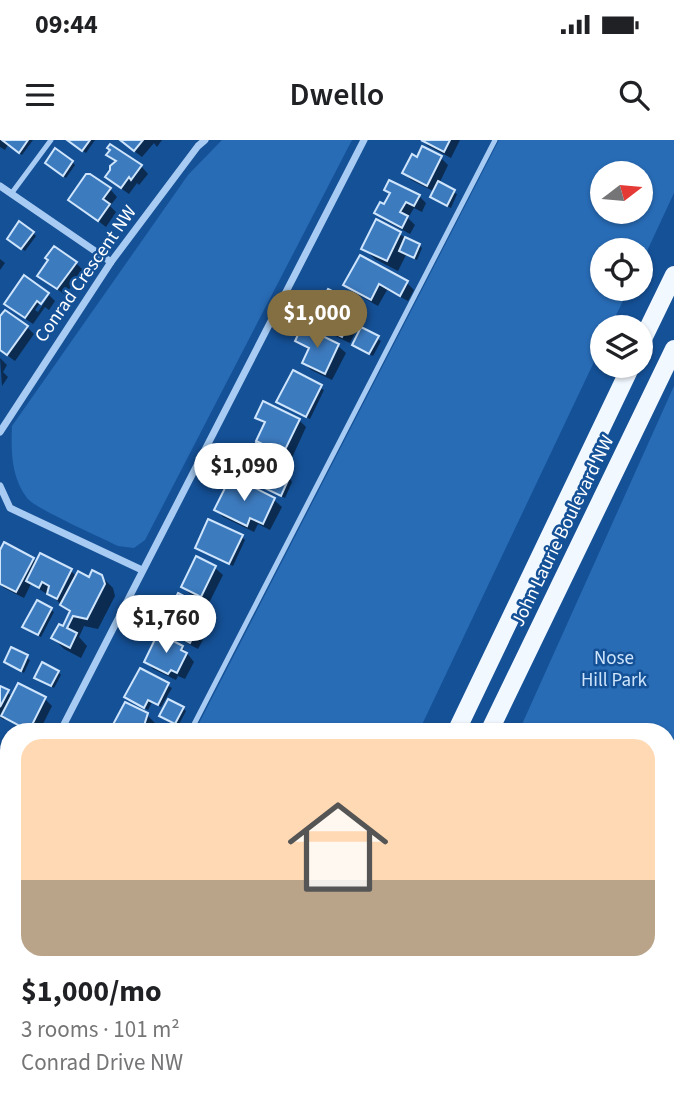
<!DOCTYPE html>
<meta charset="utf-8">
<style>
body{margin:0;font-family:"Source Sans 3",sans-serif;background:#f2f2f2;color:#202124;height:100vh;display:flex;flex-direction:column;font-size:26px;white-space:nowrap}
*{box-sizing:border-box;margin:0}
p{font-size:23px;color:#757577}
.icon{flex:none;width:38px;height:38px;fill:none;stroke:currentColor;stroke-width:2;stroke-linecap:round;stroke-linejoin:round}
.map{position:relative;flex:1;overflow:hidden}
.sheet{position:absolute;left:0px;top:583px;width:676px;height:387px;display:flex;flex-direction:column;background:#fff;border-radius:28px 28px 0 0;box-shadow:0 2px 5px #0004}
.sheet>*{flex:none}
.needle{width:46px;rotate:74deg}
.fabs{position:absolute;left:590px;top:21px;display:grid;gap:14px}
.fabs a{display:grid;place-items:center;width:63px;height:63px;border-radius:50%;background:#fff;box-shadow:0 2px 5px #0004;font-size:35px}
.price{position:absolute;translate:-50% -60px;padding:0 16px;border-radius:24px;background:#fff;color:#222;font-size:23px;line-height:46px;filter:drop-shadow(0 2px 4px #0008)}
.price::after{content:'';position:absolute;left:50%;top:42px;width:21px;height:16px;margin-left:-10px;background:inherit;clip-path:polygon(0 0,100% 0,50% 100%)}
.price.current{background:#846f43;color:#fff}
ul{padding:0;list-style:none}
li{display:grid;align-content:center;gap:14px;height:371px;padding:0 21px}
li span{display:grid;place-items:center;height:217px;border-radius:21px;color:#555}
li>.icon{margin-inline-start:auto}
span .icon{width:126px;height:126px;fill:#fffc;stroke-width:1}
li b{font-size:30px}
.status{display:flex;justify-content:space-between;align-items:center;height:49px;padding:0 35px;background:#fff;direction:ltr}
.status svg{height:19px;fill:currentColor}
header{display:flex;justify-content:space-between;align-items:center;height:91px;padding:0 21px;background:#fff;font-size:32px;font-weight:600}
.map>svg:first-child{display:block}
.green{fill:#286cb6;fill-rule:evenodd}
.shadow{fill:#0007}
.building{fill:#3d7bbf;stroke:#cfe5fc;stroke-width:2}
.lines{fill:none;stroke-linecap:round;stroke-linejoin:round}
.service{stroke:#a7cbf2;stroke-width:5}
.minor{stroke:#a7cbf2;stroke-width:7}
.primary{stroke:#f2f8ff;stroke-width:18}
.labels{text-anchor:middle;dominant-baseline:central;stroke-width:5;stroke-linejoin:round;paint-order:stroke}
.street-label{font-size:19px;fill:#fff;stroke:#155197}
.park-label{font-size:19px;fill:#cfe5fc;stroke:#155197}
</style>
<div class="status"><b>09:44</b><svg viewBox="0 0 49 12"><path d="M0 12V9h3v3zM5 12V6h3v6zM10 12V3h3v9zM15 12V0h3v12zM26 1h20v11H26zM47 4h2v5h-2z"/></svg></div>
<header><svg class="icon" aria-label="menu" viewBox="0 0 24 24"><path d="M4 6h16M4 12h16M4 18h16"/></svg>Dwello<svg class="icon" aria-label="search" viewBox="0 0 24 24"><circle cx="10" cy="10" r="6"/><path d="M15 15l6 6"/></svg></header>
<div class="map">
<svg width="674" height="968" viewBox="0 0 674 968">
<rect width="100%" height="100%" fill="#155197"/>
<g class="green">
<path d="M 222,0 L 352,0 L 145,400 L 134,408 L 118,406 C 102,398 34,368 27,358 C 11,337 11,311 12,286 L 188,35 Z"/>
<path d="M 499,0 L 674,0 L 674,53 L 641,124 L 640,110 L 602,110 L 602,149 L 629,149 L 610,187 L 602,187 L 602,205 L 419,591 L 195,591 ZM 640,33 L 640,72 L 602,72 L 602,33 Z"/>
<polygon points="674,246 674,968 338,968 341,961 667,961 667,592 519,591"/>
<polygon points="9,954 9,961 245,961 241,968 2,968"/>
</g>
<g class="shadow">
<polygon points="0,0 33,0 22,15 8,5 5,10 0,7"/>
<polygon points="69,0 95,0 86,13"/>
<polygon points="120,0 162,0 157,7 154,3 142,17"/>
<polygon points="422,0 460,0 451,18 428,6"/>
<polygon points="423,8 441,18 448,25 439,44 457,54 451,68 435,60 432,57 435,52 411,40 404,33 417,19"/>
<polygon points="112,10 141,26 148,34 139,45 137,43 129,54 115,44 116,23 109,15"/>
<polygon points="72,22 75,25 66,38 50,26"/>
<polygon points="110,49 117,57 110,66 116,72 106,87 71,60"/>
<polygon points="386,50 419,56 426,63 422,72 414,68 408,78 415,85 410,94 384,80 376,73 385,67 391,55"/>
<polygon points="377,82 419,105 422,108 417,120 406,115 398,131 375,119 363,108"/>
<polygon points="33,93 36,96 25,111 12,102"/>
<polygon points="360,117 407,143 414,150 408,161 387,150 378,166 353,152 345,145"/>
<polygon points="0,119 5,123 0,130"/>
<polygon points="76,123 83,130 65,155 39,135"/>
<polygon points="328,151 357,166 365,173 350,203 327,192 320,184 323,179 317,173"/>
<polygon points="47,153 35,170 38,172 49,155 55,161 49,170 45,167 33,184 14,171"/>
<polygon points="0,179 27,187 34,194 15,221 0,210"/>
<polygon points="303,188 338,206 346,213 332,240 311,230 304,223 310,211 297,201"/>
<polygon points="362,189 381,201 373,216 357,208"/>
<polygon points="0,218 7,225 3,232 8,237 2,246"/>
<polygon points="293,232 324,250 310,279 278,262"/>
<polygon points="258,277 299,280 306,287 291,320 271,311 277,317 273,327 287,334 292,342 285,358 242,336 268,311 258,300 265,285"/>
<polygon points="274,360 282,367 270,390 258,384 254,392 223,377 216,370"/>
<polygon points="242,397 245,400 233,426 197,408"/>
<polygon points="0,414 33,419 37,423 71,431 77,437 90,439 101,436 113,448 115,456 98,489 84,486 79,497 87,506 81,518 64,509 53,498 63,488 71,474 48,452 47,454 31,444 24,458 4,448 0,444"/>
<polygon points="197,419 215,428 223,435 209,463 190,454 183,447"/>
<polygon points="204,468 211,476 203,491 206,494 198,509 170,494 163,487"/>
<polygon points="50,469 54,472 41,497 28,490"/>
<polygon points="182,507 194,522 185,539 178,536 176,540 153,529 146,522"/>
<polygon points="12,509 30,520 24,533 6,522"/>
<polygon points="141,530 172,548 161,567 152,562 148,570 130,560"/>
<polygon points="58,532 61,535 54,548 36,537"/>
<polygon points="0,547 13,557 45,559 52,566 39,592 27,592 5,578 4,580 0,577"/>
<polygon points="183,568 186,571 178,586 164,579"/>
<polygon points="147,575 158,586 156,592 111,592"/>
<polygon points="0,658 7,665 0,680"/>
<polygon points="9,779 9,811 0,802 0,787"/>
<polygon points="0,808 9,813 9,855 0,850"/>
<polygon points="0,856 4,860 0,870"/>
<polygon points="0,922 8,928 0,943"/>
</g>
<g class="building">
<polygon points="2,0 28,0 19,13"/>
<polygon points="67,0 90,0 82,11"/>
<polygon points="120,0 143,0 134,11"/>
<polygon points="421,0 450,0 444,12"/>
<polygon points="110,4 142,25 131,40 129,37 121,48 105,37 110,30 110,26 116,21 106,15 110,10 107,8"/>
<polygon points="422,6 442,16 427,46 402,33 412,14 417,17"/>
<polygon points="55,8 73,21 63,36 45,23"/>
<polygon points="86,34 90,34 111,48 103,59 110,64 98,81 68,60"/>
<polygon points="389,40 420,55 414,66 406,62 400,72 408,76 402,88 374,73 380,62 384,64 390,53 384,50"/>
<polygon points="438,41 455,50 447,66 430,57"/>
<polygon points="376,79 401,92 387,121 361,109"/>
<polygon points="19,81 34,92 21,109 7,99"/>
<polygon points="405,97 420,104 414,118 399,111"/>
<polygon points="54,106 77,122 57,149 37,136 48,120 45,118"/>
<polygon points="360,115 408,141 400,156 379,144 371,160 343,145"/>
<polygon points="24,135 49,153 41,164 37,161 25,178 4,164"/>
<polygon points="328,149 358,164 342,197 318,185 322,177 315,173"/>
<polygon points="5,170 28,186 7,215 0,210 0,176"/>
<polygon points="302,186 339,204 325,234 302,223 309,208 295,201"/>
<polygon points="361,187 379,196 369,214 352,205"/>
<polygon points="293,230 322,245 306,277 276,262"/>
<polygon points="263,261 300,279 283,314 256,301 265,282 255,278"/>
<polygon points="256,303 275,313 270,324 288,332 289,338 281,356 240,336"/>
<polygon points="231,336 275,358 263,384 250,378 247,386 214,370"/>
<polygon points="208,379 243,395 229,424 195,408"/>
<polygon points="4,402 34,418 16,452 0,444 0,410"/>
<polygon points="40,413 72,429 57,459 47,454 49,446 42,442 39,448 26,441"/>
<polygon points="196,416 216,426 201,457 181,447"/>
<polygon points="92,430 102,435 105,444 87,479 73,476 67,488 77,493 70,508 51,498 59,484 63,486 70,471 60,465 78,431 89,437"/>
<polygon points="178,453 205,467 196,483 199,485 190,503 160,487"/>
<polygon points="37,460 52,468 38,495 22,487"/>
<polygon points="158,493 183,506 181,510 187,513 177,533 171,530 168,534 144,522"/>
<polygon points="11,507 28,515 21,531 4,522"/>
<polygon points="42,522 59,531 51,546 34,538"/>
<polygon points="140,528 169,543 158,565 148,560 144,568 124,557"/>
<polygon points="18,543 46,557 29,591 1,576"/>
<polygon points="0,546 9,550 0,567"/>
<polygon points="168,559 184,567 175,584 159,576"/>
<polygon points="125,562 148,573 142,592 109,592"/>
<polygon points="9,775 9,805 0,801 0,783 2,779 6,780"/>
<polygon points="0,806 9,811 9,841 4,849 0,846"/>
</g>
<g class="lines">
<g class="service">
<polyline points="11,54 51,0"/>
<polyline points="190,592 495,0"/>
<polyline points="0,960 9,943"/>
</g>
<g class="minor">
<polyline points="0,46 111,122"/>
<polyline points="0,292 111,122 198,6 205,0"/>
<polyline points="0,346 10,368 142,430"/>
<polyline points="60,592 364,0"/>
<polyline points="0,621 9,625"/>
<polyline points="0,706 9,690"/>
</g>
<g class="primary">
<polyline points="640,205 674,135"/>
<polyline points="456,592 631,226"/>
<polyline points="489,592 674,209"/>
<polyline points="276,968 279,961"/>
<polyline points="307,968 311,961"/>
</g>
</g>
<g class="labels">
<g class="street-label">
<text transform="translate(86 134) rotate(-55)">Conrad Crescent NW</text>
<text transform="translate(563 391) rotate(-64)">John Laurie Boulevard NW</text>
</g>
<g class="park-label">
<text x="614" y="518">Nose<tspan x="614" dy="22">Hill Park</tspan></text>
</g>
</g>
</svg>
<div class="fabs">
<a><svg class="needle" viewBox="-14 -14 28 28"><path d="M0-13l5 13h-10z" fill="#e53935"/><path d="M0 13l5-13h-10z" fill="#757577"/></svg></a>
<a><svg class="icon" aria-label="locate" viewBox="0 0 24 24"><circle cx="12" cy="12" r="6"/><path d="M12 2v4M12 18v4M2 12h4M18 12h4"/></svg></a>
<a><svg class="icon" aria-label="layers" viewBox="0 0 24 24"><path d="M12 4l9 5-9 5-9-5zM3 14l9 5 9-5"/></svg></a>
</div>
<b class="price current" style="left:317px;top:210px">$1,000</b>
<b class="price" style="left:244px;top:363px">$1,090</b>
<b class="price" style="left:166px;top:515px">$1,760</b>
<section class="sheet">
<ul>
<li><span style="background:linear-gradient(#ffd9b3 65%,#b9a48a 0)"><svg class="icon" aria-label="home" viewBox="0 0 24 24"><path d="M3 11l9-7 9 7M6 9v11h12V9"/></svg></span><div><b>$1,000/mo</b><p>3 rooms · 101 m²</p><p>Conrad Drive NW</p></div></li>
</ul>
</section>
</div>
